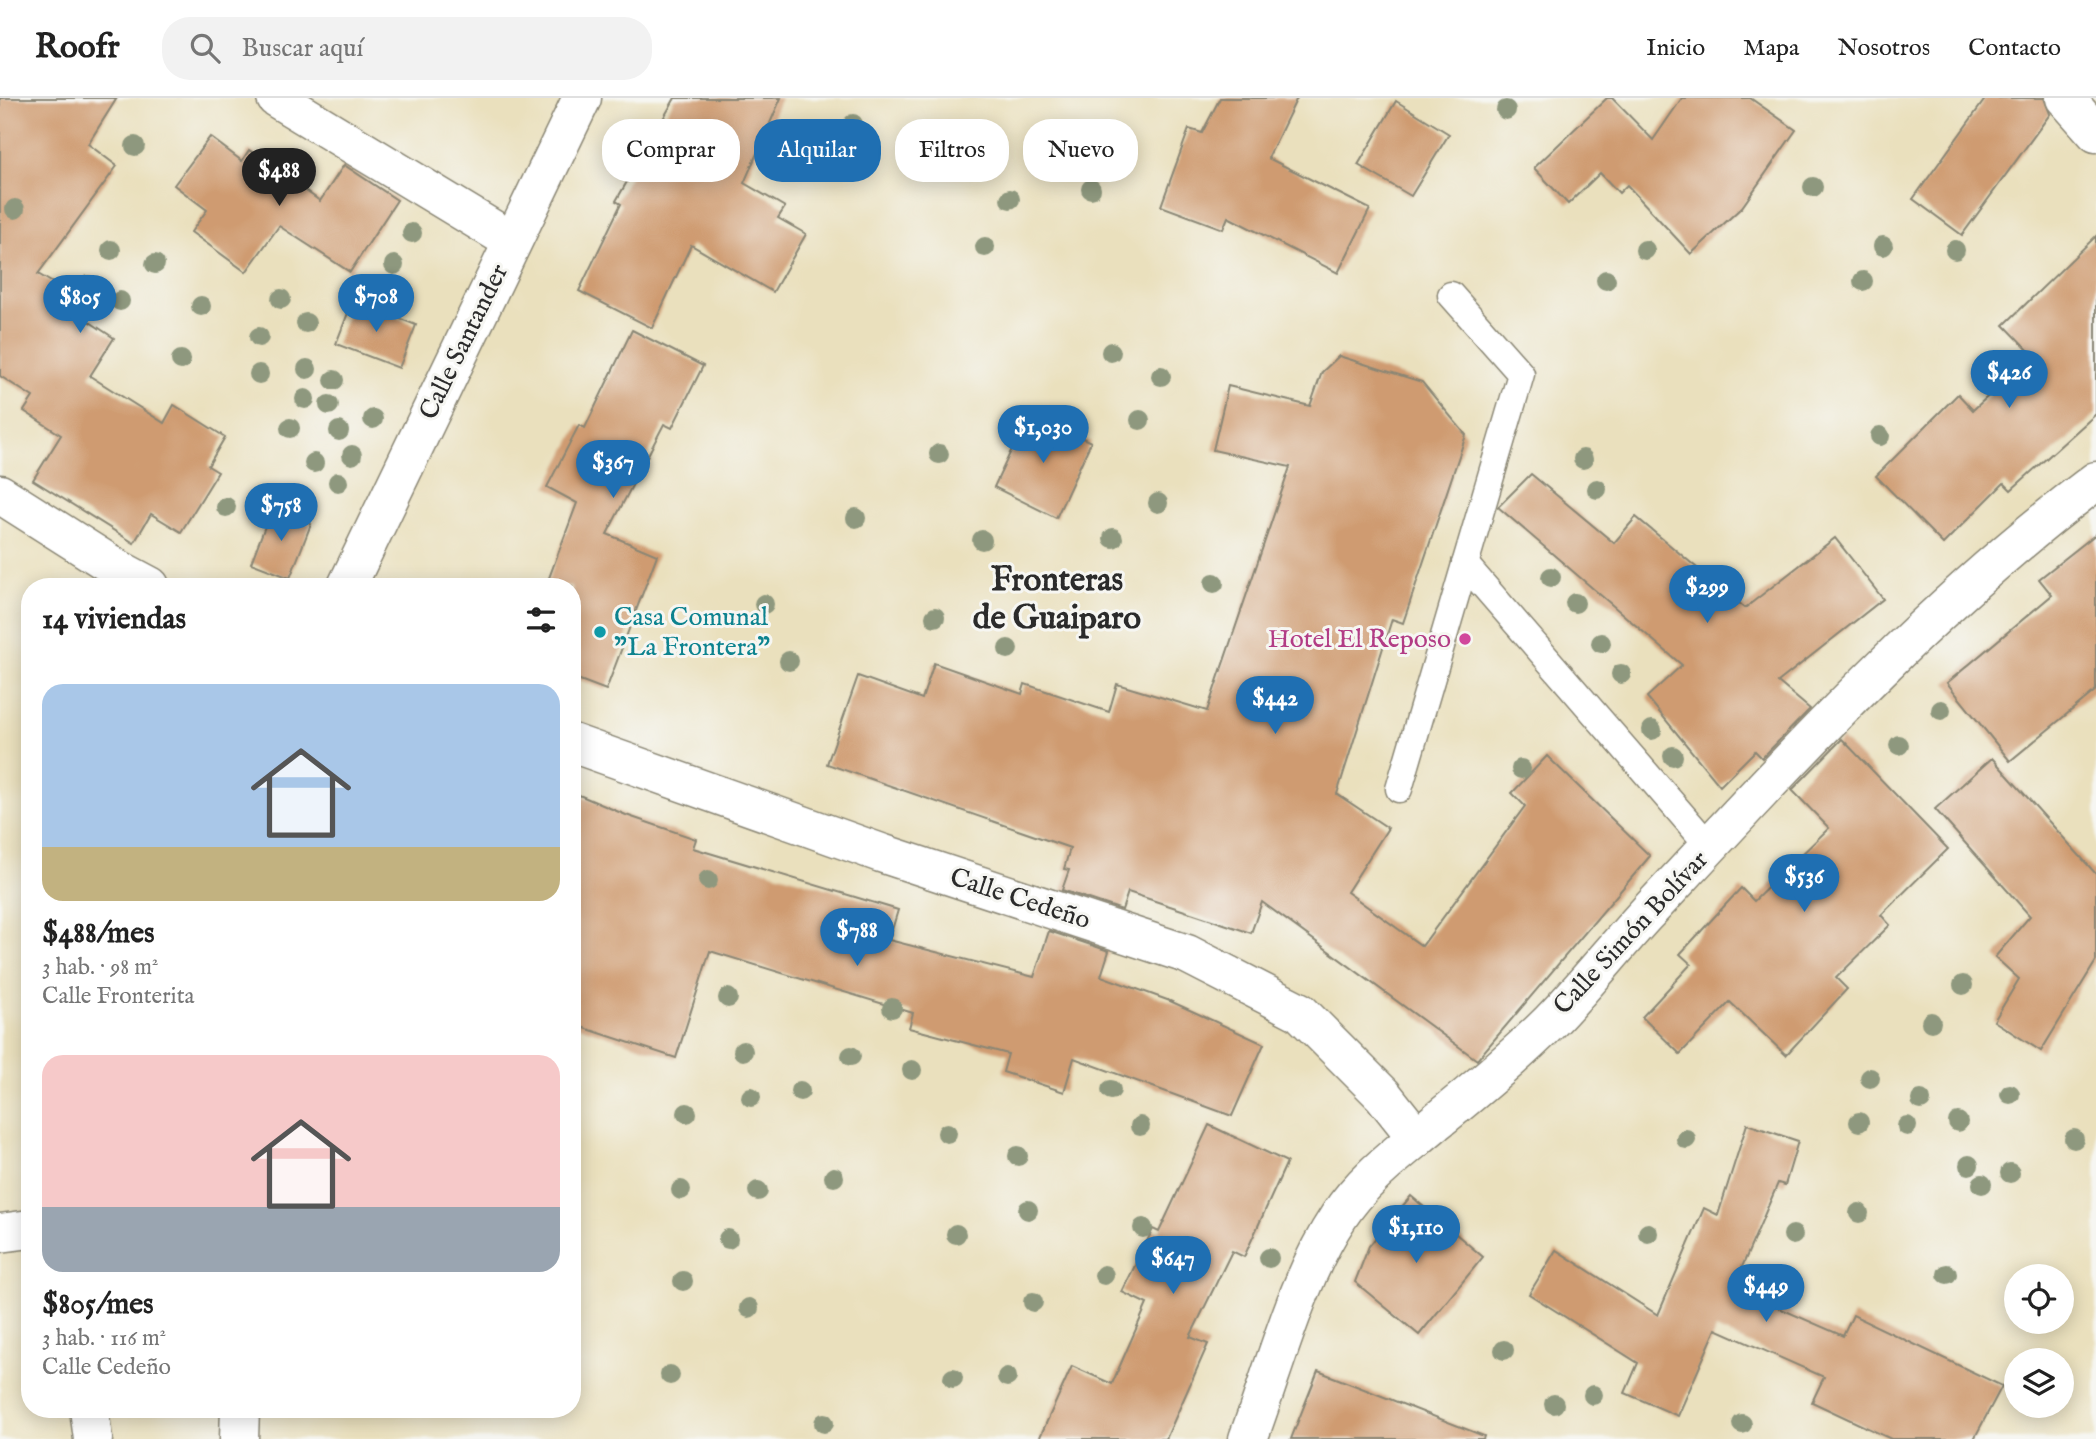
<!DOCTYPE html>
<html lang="es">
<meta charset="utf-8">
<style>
body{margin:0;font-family:"IM FELL English",serif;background:#f2f2f2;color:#222;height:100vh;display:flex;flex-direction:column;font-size:26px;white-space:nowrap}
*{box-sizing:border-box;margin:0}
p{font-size:23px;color:#767676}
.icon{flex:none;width:38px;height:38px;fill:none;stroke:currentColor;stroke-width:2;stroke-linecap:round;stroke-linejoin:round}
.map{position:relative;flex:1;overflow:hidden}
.drawer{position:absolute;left:21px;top:480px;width:560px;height:840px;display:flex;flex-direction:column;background:#fff;border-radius:28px;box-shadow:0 4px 18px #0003}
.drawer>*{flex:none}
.guide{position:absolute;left:602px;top:21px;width:665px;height:63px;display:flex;gap:14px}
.tools{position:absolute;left:2004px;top:1166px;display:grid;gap:14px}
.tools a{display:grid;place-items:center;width:70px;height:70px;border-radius:50%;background:#fff;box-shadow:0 4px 18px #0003;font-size:35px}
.price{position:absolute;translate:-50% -60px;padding:0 16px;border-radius:24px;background:#1f6fb2;color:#fff;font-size:23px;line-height:46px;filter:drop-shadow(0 2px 4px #0008)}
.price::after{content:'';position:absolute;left:50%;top:42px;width:21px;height:16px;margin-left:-10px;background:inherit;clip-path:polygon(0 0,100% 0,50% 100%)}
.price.on{background:#222;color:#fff}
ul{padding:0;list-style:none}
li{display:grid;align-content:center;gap:14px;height:371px;padding:0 21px}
li span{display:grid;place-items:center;height:217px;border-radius:21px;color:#555}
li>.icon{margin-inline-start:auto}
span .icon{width:126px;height:126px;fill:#fffc;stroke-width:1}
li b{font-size:30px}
h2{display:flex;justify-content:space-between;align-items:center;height:84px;padding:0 21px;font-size:30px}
.tag{padding:0 24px;border-radius:28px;background:#fff;box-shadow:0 4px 18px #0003;font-size:24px;line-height:63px}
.tag.on{background:#1f6fb2;color:#fff}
header{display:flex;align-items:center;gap:42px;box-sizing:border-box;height:98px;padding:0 35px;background:#fff;border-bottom:2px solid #e0e0e0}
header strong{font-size:33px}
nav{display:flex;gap:38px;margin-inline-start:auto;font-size:24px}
.search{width:490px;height:63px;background:#f2f2f2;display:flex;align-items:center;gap:18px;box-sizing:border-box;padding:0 24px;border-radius:28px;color:#767676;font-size:26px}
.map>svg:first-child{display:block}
.building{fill:#cf9b71}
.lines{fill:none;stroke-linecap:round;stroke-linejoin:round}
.lane-casing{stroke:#8a8674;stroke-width:29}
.street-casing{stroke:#8a8674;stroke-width:41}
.lane{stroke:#fff;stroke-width:26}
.street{stroke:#fff;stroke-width:38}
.tree{fill:#8e987e}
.culture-dot{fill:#0f9aa8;stroke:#f6f6f2;stroke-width:2.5}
.hotel-dot{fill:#d1479c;stroke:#f6f6f2;stroke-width:2.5}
.labels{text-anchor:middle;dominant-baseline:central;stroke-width:6;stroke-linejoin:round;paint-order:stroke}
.street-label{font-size:26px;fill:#2b2b2b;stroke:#f6f6f2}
.culture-label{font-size:26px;fill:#0d838f;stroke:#f6f6f2;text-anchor:start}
.hotel-label{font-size:26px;fill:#b23c85;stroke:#f6f6f2;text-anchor:end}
.district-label{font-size:33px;font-weight:bold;fill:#2b2b2b;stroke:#f6f6f2}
</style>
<header>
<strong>Roofr</strong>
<div class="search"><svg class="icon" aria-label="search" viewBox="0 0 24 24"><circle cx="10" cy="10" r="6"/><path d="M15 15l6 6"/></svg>Buscar aquí</div>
<nav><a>Inicio</a><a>Mapa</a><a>Nosotros</a><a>Contacto</a></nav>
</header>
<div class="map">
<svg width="2096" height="1341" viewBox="0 0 2096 1341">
<rect width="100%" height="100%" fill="#f6f6f2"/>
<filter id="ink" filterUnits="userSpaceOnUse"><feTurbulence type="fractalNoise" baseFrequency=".0143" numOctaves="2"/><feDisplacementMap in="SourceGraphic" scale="14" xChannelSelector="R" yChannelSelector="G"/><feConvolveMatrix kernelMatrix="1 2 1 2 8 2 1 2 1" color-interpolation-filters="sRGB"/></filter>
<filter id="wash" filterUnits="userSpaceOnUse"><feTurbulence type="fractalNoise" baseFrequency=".00686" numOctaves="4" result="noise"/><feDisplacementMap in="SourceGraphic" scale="28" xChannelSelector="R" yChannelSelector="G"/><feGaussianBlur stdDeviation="1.57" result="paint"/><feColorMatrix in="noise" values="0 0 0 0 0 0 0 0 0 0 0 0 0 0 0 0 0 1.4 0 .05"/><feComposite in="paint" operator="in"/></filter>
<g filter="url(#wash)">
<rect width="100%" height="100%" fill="#eae0bd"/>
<g id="blocks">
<g class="building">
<polygon points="0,0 117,0 88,46 117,68 38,176 58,188 52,199 114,240 90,278 164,325 174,307 225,339 208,368 218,374 181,434 151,416 134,445 33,382 61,337 24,313 33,299 0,278"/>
<polygon points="675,0 781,0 744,85 785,109 778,120 806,136 773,194 691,147 652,230 579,193 621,106 616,103"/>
<polygon points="1220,0 1297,0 1268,60 1370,111 1338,175 1228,119 1223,131 1161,108 1189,31 1202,35"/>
<polygon points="1607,0 1612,0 1653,42 1682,0 1750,0 1796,32 1742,109 1691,156 1627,87 1619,95 1600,75 1568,106 1534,70"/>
<polygon points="1986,0 2044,0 2050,16 1962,137 1913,101"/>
<polygon points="1396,3 1449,36 1411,98 1358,67"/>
<polygon points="210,39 242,63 249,52 320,103 344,67 397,102 350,174 279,128 246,174 191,134 207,112 174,87"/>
<polygon points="2096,138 2096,316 2011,392 2004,385 1943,446 1876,378 1958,296 1973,312 2033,257 2004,227"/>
<polygon points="353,202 416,227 399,270 336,246"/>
<polygon points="632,232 703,268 672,330 664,326 607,436 657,457 606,592 572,579 572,488 546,488 577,405 547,389 579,327 585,330"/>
<polygon points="1339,258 1422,284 1466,337 1403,525 1392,521 1337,696 1388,730 1347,794 1422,848 1525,708 1512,695 1547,658 1650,758 1477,962 1262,804 1251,835 1128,794 1122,812 1062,792 1069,772 1064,771 1070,750 827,666 858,578 922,601 934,565 1022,596 1025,586 1109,614 1117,586 1207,613 1290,369 1213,352 1228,288 1310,308 1322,274"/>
<polygon points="1029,315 1091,344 1056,420 994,389"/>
<polygon points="1531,376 1614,445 1636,419 1745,510 1835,440 1883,501 1778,584 1810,611 1762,660 1755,653 1720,688 1647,599 1682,567 1498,409"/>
<polygon points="272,410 311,426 290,480 251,465"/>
<polygon points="2096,436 2096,592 2010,663 1947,585 2052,497 2039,481"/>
<polygon points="1842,641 1948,751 1881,817 1890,827 1836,880 1847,891 1786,957 1730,904 1680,956 1642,919 1691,866 1680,856 1741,790 1754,803 1829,730 1792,692"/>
<polygon points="1992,660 2096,776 2096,863 2041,953 1994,923 2019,881 1995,859 2030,818 1935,711"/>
<polygon points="572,694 626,717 696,741 693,750 898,812 889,842 1034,879 1049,833 1109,853 1101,878 1170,903 1264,946 1232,1018 1074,960 1064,994 1003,974 1008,956 909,930 913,915 710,853 676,960 572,926"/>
<polygon points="1747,1026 1798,1043 1785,1087 1778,1085 1733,1190 1843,1238 1853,1217 2002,1288 1974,1341 1891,1341 1812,1304 1824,1279 1716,1231 1678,1318 1625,1295 1638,1265 1529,1196 1556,1152 1658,1217 1704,1110 1718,1117"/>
<polygon points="1209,1027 1287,1064 1244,1159 1232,1153 1190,1239 1208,1246 1166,1341 1039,1341 1072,1268 1112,1286 1147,1206 1122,1194 1153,1131 1159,1134"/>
<polygon points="1411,1098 1483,1159 1419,1237 1355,1184 1369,1148"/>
<polygon points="1318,1273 1484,1338 1483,1341 1291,1341"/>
</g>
</g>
</g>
<g filter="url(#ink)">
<use href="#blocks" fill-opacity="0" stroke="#8a8674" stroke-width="2"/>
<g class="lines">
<defs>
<g id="lane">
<polyline points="1465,466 1710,749"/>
<polyline points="1399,691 1521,276 1451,197"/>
</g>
<g id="street">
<polyline points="276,0 512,143"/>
<polyline points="2065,0 2096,35"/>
<polyline points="0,396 118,471 150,488"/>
<polyline points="347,488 582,0"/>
<polyline points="572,645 881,755 1187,856 1300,914 1383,997 1417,1040"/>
<polyline points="0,1135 30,1131"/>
<polyline points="89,1311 93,1341"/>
<polyline points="239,1341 240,1311"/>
<path d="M 1248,1341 C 1275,1269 1297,1181 1339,1118 C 1362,1082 1400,1054 1432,1027 C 1473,994 1513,961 1550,924 C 1583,890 1613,852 1645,817 C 1788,664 1928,509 2096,383"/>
</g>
</defs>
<use href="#lane" class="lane-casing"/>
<use href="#street" class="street-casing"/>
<use href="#lane" class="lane"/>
<use href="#street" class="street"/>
</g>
<g class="tree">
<circle cx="1506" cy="12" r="10"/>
<circle cx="853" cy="26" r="10"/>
<circle cx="135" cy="48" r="10"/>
<circle cx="983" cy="63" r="10"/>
<circle cx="1055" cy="63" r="10"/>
<circle cx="925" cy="72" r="10"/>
<circle cx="1813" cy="89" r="10"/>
<circle cx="1091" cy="91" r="10"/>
<circle cx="1010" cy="101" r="10"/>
<circle cx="15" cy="111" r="10"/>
<circle cx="412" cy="135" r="10"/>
<circle cx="1883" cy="148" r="10"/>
<circle cx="985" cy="149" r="10"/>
<circle cx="111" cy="152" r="10"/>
<circle cx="1645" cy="152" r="10"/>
<circle cx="1955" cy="152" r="10"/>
<circle cx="155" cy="166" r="10"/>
<circle cx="394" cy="167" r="10"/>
<circle cx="1606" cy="182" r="10"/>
<circle cx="1863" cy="183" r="10"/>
<circle cx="88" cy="187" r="10"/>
<circle cx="281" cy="201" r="10"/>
<circle cx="120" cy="203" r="10"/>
<circle cx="201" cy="208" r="10"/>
<circle cx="306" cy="225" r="10"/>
<circle cx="259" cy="239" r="10"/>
<circle cx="1111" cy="254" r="10"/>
<circle cx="181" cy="262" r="10"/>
<circle cx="307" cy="271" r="10"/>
<circle cx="259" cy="276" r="10"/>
<circle cx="1161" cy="278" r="10"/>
<circle cx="334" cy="282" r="10"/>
<circle cx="305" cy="301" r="10"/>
<circle cx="329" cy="307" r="10"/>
<circle cx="373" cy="321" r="10"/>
<circle cx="1140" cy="322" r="10"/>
<circle cx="290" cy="330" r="10"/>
<circle cx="339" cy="333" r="10"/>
<circle cx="1880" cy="338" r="10"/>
<circle cx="939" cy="356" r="10"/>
<circle cx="352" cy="357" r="10"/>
<circle cx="1583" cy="361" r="10"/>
<circle cx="314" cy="365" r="10"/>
<circle cx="338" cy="384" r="10"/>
<circle cx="1597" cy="391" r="10"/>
<circle cx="1158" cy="405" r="10"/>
<circle cx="226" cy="409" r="10"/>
<circle cx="856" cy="420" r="10"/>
<circle cx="1113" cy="440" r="10"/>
<circle cx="982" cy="442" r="10"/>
<circle cx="1551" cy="479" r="10"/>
<circle cx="1214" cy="485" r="10"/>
<circle cx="1575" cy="505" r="10"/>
<circle cx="764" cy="506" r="10"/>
<circle cx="935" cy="519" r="10"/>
<circle cx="1601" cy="545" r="10"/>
<circle cx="1008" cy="551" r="10"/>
<circle cx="789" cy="563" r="10"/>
<circle cx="1621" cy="576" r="10"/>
<circle cx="1941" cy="612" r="10"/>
<circle cx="1652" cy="632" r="10"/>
<circle cx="1899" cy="647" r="10"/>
<circle cx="1673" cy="658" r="10"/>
<circle cx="1521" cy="671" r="10"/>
<circle cx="708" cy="782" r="10"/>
<circle cx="1963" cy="887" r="10"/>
<circle cx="728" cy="900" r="10"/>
<circle cx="892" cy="910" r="10"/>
<circle cx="1931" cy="924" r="10"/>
<circle cx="743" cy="953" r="10"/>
<circle cx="851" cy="958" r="10"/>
<circle cx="912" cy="972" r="10"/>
<circle cx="1870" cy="980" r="10"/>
<circle cx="1111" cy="992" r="10"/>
<circle cx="800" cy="993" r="10"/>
<circle cx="2010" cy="996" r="10"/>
<circle cx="751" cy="999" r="10"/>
<circle cx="1921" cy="1002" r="10"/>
<circle cx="687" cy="1015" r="10"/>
<circle cx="1859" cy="1024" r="10"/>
<circle cx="1958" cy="1024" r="10"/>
<circle cx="1140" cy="1028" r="10"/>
<circle cx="1907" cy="1028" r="10"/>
<circle cx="947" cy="1035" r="10"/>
<circle cx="1686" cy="1041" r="10"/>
<circle cx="2074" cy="1041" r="10"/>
<circle cx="1018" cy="1058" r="10"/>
<circle cx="1969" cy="1067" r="10"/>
<circle cx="2010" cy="1075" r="10"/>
<circle cx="834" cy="1079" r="10"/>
<circle cx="1982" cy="1086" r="10"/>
<circle cx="681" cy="1092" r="10"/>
<circle cx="758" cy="1093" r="10"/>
<circle cx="1028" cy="1112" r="10"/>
<circle cx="1859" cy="1115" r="10"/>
<circle cx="1143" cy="1130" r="10"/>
<circle cx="1648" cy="1135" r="10"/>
<circle cx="956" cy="1136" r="10"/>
<circle cx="1793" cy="1137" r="10"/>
<circle cx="728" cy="1141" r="10"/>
<circle cx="1269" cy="1160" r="10"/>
<circle cx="1947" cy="1176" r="10"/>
<circle cx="1104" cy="1177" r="10"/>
<circle cx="683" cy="1183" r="10"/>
<circle cx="1033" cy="1204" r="10"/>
<circle cx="749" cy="1210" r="10"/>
<circle cx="1504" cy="1252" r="10"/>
<circle cx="670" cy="1277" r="10"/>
<circle cx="1007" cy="1279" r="10"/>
<circle cx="953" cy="1280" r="10"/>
<circle cx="1593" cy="1297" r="10"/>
<circle cx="1554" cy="1306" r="10"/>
<circle cx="824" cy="1325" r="10"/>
<circle cx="1742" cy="1326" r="10"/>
</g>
</g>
<circle class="culture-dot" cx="600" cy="534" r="7"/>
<circle class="hotel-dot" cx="1465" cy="541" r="7"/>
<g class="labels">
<g class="street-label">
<text transform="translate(464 244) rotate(-64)">Calle Santander</text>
<text transform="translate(1020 801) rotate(18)">Calle Cedeño</text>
<text transform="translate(1631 835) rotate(-47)">Calle Simón Bolívar</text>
</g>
<g class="culture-label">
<text x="614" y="519">Casa Comunal<tspan x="614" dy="30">"La Frontera"</tspan></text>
</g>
<g class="hotel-label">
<text x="1451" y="541">Hotel El Reposo</text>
</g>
<g class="district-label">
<text x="1057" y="483">Fronteras<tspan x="1057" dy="38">de Guaiparo</tspan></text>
</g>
</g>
</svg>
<div class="tools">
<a><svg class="icon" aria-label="locate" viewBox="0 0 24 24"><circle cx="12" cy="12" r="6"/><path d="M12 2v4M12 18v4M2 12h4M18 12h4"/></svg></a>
<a><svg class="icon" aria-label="layers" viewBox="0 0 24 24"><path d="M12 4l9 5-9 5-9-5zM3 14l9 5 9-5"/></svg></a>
</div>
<b class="price on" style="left:279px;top:110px">$488</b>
<b class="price" style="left:376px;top:236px">$708</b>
<b class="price" style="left:80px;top:237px">$805</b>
<b class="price" style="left:2009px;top:312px">$426</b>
<b class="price" style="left:1043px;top:367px">$1,030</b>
<b class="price" style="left:613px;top:402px">$367</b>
<b class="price" style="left:281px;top:445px">$758</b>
<b class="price" style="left:1707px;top:527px">$299</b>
<b class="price" style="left:1275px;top:638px">$442</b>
<b class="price" style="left:1804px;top:816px">$536</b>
<b class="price" style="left:857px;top:870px">$788</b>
<b class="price" style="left:1416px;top:1167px">$1,110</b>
<b class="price" style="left:1173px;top:1198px">$647</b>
<b class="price" style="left:1766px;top:1226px">$449</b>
<div class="guide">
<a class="tag">Comprar</a>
<a class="tag on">Alquilar</a>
<a class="tag">Filtros</a>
<a class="tag">Nuevo</a>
</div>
<section class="drawer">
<h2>14 viviendas<svg class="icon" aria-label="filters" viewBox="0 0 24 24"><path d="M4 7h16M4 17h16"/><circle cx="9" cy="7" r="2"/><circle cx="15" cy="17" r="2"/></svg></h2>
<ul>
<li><span style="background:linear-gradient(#a9c7e8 75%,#c2b280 0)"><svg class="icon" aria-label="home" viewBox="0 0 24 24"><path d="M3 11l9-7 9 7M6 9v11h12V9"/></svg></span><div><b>$488/mes</b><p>3 hab. · 98 m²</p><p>Calle Fronterita</p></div></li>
<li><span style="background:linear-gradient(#f6c9c9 70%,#9aa5b1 0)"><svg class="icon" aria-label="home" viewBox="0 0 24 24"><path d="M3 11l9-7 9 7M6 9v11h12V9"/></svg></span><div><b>$805/mes</b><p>3 hab. · 116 m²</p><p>Calle Cedeño</p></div></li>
</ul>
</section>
</div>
